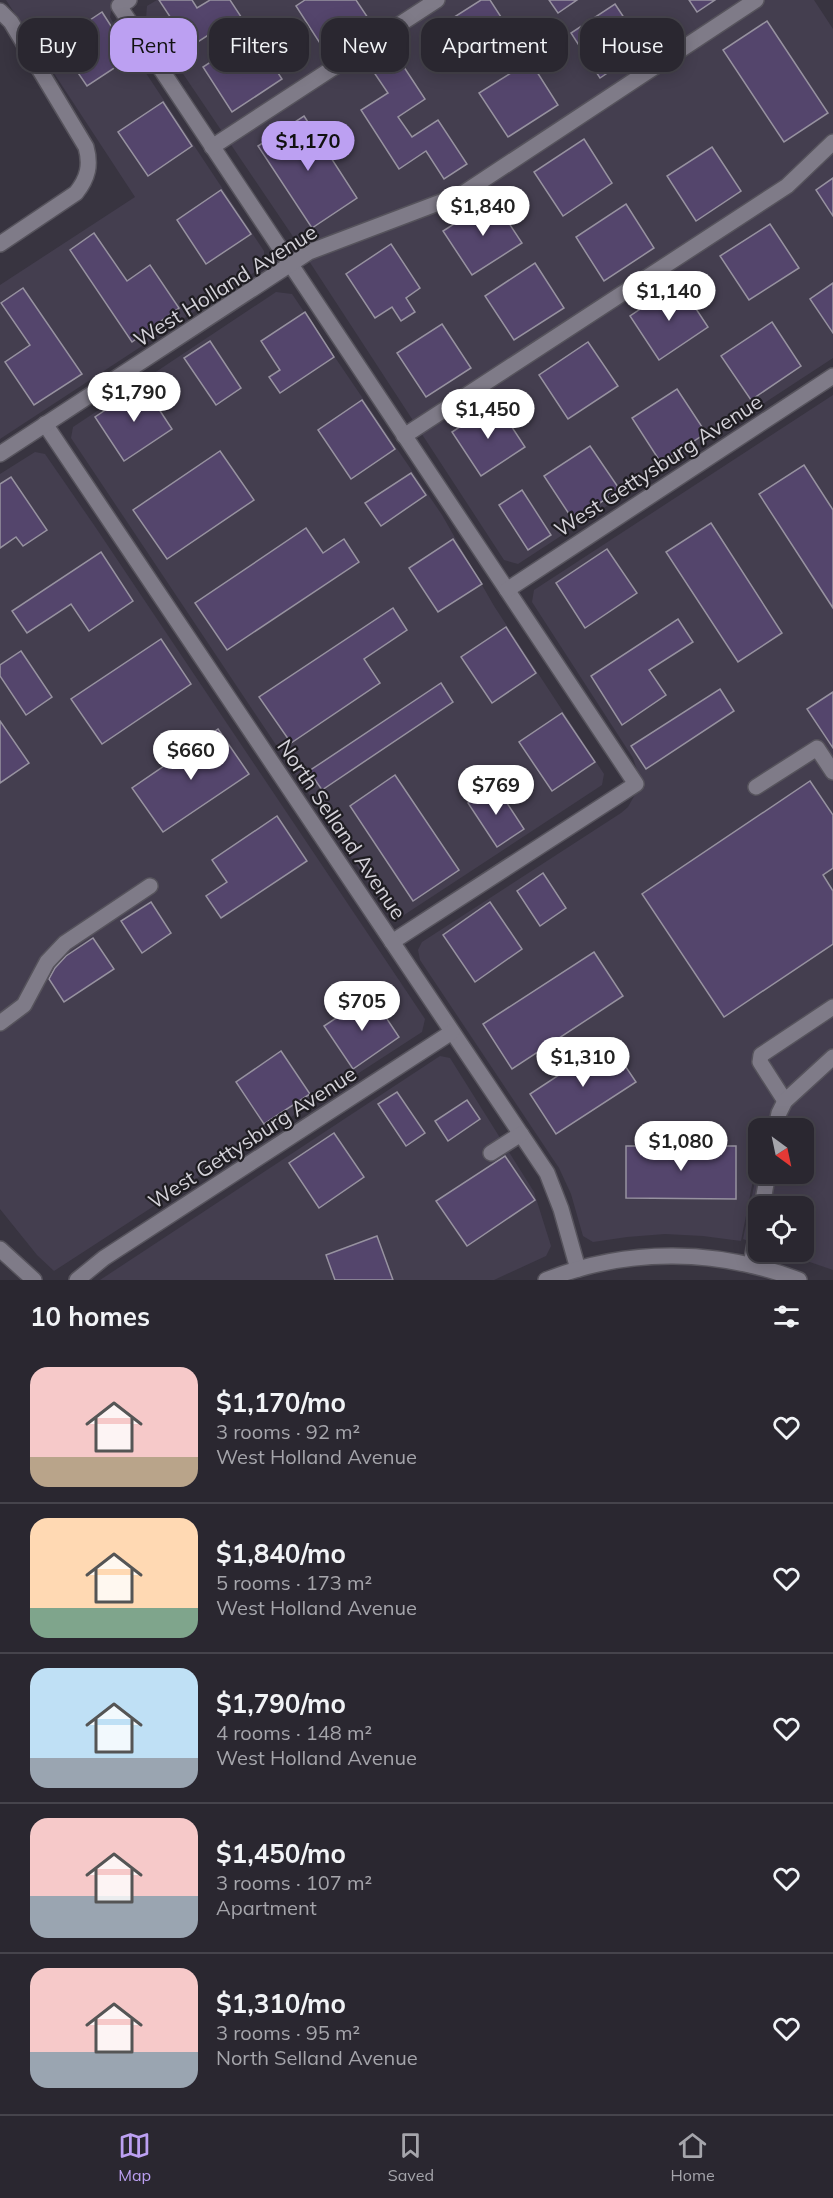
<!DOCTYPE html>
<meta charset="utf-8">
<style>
body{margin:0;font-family:Mulish,sans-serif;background:#322f38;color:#f1f3f6;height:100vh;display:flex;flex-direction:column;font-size:22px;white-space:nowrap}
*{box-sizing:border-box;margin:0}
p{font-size:20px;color:#a5a5ab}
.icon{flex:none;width:33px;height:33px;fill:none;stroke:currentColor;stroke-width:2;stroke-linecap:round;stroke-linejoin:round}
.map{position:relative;height:1280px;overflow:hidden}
.side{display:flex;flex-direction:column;background:#2a2730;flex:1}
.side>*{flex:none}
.banner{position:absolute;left:18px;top:18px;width:798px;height:54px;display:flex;gap:12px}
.needle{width:39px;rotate:147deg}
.fabs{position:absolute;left:748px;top:1118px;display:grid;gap:12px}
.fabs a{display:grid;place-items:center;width:66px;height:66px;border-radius:12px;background:#2a2730;box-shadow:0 3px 15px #0003,0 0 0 2px #46444c;font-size:30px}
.price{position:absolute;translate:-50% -51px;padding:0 14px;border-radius:21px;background:#fff;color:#222;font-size:20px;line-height:39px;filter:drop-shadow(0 2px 3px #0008)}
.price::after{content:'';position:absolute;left:50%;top:36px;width:18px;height:14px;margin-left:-9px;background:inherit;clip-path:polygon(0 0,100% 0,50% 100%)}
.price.active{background:#bca0f2;color:#111}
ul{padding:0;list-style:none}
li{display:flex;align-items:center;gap:18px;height:150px;padding:0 30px}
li+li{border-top:2px solid #46444c}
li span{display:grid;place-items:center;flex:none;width:168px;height:120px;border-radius:18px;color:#555}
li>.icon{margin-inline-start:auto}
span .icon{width:72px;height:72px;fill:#fffc;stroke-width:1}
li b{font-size:26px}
h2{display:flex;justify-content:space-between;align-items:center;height:72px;padding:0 30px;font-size:26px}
.chip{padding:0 21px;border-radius:18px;background:#2a2730;box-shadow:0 3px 15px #0003,0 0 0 2px #46444c;font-size:21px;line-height:54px}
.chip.active{background:#bca0f2;color:#111}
.tab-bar{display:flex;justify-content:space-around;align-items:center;height:84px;border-top:2px solid #46444c;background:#2a2730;font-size:16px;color:#a5a5ab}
.tab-bar a{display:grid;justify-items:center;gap:3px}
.tab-bar .active{color:#bca0f2}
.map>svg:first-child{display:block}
.built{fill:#443e4f}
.building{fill:#54456c;stroke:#9792a0;stroke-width:1.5}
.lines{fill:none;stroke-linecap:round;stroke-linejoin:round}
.minor-casing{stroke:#56535c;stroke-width:18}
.minor{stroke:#7f7b88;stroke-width:15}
.labels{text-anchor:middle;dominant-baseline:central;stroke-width:4.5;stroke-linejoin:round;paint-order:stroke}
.street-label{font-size:21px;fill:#d4d2d9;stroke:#1f1d22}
</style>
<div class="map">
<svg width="833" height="1280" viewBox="0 0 833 1280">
<rect width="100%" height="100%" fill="#383440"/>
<g class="built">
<polygon points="6,0 113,0 110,17 116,28 264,251 264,266 0,439 0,285 135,197"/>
<polygon points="157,0 814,0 833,29 833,358 518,564 504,560 294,238 146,19 147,6"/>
<polygon points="276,292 292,294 442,515 494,606 604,774 602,785 401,917 389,914 71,438 73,427"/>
<polygon points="833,395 833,1270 778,1251 804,1251 804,1206 759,1206 759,1245 743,1239 759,1162 759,1173 804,1173 804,1128 759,1128 759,1150 741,1241 703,1236 665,1234 627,1237 593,1242 583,1236 571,1194 559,1168 420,960 418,950 422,942 621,813 628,807 637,791 638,773 633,758 532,602 534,590"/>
<polygon points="35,452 45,454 96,528 425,1019 422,1032 54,1271 37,1255 0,1209 0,474"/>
<polygon points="440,1056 450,1058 534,1192 551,1246 546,1256 494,1280 100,1280"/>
</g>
<g class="building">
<polygon points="159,0 192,0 197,8 210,0 230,0 282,79 232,112 203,67 229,50 216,30 190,47"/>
<polygon points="305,0 356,0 370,21 325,51 296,6"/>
<polygon points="481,0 490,0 516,40 466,72 437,28"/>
<polygon points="549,0 577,0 558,13"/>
<polygon points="689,0 715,0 697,12"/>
<polygon points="615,4 644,48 600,78 571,33"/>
<polygon points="102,12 131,57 87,86 57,42"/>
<polygon points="767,21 828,113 784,142 723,50"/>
<polygon points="396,55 425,99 398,117 412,137 438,120 467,164 444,179 426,151 399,169 361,110 388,93 373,71"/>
<polygon points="530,61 558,105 508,137 479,93"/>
<polygon points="163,102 192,146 148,176 118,132"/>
<polygon points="304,116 357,198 312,228 258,146"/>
<polygon points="584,139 612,183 563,216 534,172"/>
<polygon points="712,147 741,191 696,221 667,176"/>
<polygon points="833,178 833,216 816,190"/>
<polygon points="221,190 251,234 206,264 177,220"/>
<polygon points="493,199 522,243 472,275 443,231"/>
<polygon points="626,204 654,248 604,281 576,237"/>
<polygon points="770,224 799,268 749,300 720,256"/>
<polygon points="94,233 127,281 150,265 179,308 132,342 70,250"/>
<polygon points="391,244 420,288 406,298 415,312 401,321 392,307 375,318 346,274"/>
<polygon points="535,263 564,308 514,340 485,296"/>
<polygon points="679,283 708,327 659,360 630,316"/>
<polygon points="833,283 833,333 810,299"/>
<polygon points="23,288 82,374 34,405 5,362 30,345 1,303"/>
<polygon points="305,312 334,357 280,393 269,377 280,370 261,341"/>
<polygon points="772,322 801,366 751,400 721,356"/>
<polygon points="442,324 471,368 426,397 397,353"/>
<polygon points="210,341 241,388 216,405 184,358"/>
<polygon points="588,342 618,386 568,419 539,375"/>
<polygon points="143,385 172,429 124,461 95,417"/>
<polygon points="677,389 706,433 661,463 632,418"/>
<polygon points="362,400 395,449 351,479 318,430"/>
<polygon points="496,403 525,447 481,476 452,432"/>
<polygon points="590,446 620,490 573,520 544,476"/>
<polygon points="220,451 254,500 167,559 133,510"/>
<polygon points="804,465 833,510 833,608 759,494"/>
<polygon points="411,473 426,495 381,526 365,503"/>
<polygon points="11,477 47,530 23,546 16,537 0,548 0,484"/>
<polygon points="522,490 551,535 528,550 499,505"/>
<polygon points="711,523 782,633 738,662 666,552"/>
<polygon points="306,528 323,553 344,539 359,562 227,650 195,603"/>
<polygon points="453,539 482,584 438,612 409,568"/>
<polygon points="607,549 637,593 585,628 556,583"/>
<polygon points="101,552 133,601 89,631 71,604 27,633 12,611"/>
<polygon points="393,608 407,630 364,659 380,683 291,743 259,697"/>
<polygon points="678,619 693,642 649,670 666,695 622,725 591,676"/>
<polygon points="506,627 536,673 492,703 461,657"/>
<polygon points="161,639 191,684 102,744 71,699"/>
<polygon points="21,651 52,697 26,715 0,676 0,665"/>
<polygon points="441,683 453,702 322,790 309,771"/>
<polygon points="720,689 734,711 646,769 631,746"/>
<polygon points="833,692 833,748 807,709"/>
<polygon points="562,713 595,762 552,791 519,742"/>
<polygon points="0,721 29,763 0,783"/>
<polygon points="218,729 249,774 163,832 132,788"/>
<polygon points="395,775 459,870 413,901 350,806"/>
<polygon points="810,781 833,815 833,868 823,875 833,891 833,944 724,1017 642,894"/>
<polygon points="495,785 524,829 497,847 468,803"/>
<polygon points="277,816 307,861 221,918 206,896 227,882 212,860"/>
<polygon points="543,873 566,908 540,926 517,891"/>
<polygon points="151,902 171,933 142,953 121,921"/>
<polygon points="490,902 522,949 475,982 443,935"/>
<polygon points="93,938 114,969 64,1002 49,979 55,968 66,956"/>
<polygon points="594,952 623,996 512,1069 483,1024"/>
<polygon points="371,995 399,1037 353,1069 324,1026"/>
<polygon points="609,1042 636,1082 556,1134 530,1094"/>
<polygon points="281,1051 310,1094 264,1124 236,1082"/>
<polygon points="397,1092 425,1133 406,1146 378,1104"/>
<polygon points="467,1100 480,1119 448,1141 435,1121"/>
<polygon points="334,1133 364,1177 319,1208 289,1163"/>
<polygon points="626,1146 736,1146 736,1199 626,1198"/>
<polygon points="505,1156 535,1200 467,1246 436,1201"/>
<polygon points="377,1236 393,1280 335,1280 326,1255"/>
</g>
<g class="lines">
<defs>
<g id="minor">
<polyline points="129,0 119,6 636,784 392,942"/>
<path d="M 0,11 L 11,22 L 86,147 C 91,165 88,178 76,193 L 0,244"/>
<polyline points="212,147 437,0"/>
<polyline points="45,424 547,1173 561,1209 578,1269"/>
<polyline points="404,436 787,186 833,142"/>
<polyline points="0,454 309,252 462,194 756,0"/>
<polyline points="507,590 833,376"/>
<polyline points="756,787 817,748 833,772"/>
<polyline points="0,1023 24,1005 47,962 65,943 150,886"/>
<polyline points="785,1101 760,1062 761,1055 833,1007"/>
<polyline points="776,1128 779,1113 785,1101 833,1057"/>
<polyline points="491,1153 521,1134"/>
<polyline points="762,1206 768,1173"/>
<polyline points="0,1249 34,1280"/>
<polyline points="751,1265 759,1222"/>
<polyline points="77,1280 104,1258 452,1032"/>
<path d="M 546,1280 C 628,1247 718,1249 799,1280"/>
</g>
</defs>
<use href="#minor" class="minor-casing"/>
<use href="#minor" class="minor"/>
</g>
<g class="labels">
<g class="street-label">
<text transform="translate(225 285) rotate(-32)">West Holland Avenue</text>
<text transform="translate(658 465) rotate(-33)">West Gettysburg Avenue</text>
<text transform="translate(342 829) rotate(56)">North Selland Avenue</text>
<text transform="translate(252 1137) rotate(-33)">West Gettysburg Avenue</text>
</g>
</g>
</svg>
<div class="fabs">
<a><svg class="needle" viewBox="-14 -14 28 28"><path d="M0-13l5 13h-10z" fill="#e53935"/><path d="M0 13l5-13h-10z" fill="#a5a5ab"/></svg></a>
<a><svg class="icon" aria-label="locate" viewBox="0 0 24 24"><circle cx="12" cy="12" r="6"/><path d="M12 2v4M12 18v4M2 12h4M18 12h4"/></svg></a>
</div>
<b class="price active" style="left:308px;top:172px">$1,170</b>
<b class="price" style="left:483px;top:237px">$1,840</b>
<b class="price" style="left:669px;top:322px">$1,140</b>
<b class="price" style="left:134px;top:423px">$1,790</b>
<b class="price" style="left:488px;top:440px">$1,450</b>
<b class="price" style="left:191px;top:781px">$660</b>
<b class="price" style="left:496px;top:816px">$769</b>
<b class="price" style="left:362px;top:1032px">$705</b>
<b class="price" style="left:583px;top:1088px">$1,310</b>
<b class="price" style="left:681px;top:1172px">$1,080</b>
<div class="banner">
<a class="chip">Buy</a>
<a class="chip active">Rent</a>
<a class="chip">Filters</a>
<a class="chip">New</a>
<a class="chip">Apartment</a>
<a class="chip">House</a>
</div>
</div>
<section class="side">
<h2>10 homes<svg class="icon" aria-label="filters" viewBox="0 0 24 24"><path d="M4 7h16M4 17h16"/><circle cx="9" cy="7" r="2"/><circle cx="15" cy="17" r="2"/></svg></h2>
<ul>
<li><span style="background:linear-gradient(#f6c9c9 75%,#b9a48a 0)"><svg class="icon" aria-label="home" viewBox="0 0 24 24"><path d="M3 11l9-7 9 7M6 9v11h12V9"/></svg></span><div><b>$1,170/mo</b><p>3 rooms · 92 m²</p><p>West Holland Avenue</p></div><svg class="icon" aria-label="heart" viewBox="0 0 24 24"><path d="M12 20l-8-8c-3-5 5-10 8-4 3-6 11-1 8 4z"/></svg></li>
<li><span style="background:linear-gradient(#ffd9b3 75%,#7fa58c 0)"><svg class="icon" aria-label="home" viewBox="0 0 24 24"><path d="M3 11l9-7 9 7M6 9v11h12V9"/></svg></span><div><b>$1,840/mo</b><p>5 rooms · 173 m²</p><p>West Holland Avenue</p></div><svg class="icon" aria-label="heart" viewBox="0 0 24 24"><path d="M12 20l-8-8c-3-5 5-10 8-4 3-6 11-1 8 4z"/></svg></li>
<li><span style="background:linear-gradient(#bfe0f5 75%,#9aa5b1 0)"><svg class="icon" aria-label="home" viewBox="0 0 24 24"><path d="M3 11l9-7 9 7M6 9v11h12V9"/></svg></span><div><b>$1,790/mo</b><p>4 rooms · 148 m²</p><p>West Holland Avenue</p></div><svg class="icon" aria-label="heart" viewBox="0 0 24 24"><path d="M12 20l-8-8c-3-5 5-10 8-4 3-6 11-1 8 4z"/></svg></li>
<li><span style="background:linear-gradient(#f6c9c9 65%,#9aa5b1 0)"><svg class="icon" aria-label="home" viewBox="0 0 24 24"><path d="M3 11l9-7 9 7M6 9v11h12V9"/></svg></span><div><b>$1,450/mo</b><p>3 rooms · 107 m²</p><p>Apartment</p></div><svg class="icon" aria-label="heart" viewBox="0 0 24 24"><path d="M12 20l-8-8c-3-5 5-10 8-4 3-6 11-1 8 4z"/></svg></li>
<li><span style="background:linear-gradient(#f6c9c9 70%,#9aa5b1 0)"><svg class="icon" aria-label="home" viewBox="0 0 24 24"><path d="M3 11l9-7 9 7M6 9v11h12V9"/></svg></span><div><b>$1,310/mo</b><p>3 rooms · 95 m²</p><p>North Selland Avenue</p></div><svg class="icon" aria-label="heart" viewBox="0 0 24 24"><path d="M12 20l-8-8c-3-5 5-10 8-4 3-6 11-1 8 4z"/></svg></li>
</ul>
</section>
<nav class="tab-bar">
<a class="active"><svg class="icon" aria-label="map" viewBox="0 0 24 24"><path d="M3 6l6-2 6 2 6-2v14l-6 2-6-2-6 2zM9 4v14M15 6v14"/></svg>Map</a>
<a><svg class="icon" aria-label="saved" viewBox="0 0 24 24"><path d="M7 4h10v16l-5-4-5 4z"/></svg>Saved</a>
<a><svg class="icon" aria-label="home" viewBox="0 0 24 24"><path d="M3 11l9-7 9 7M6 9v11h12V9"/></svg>Home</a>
</nav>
